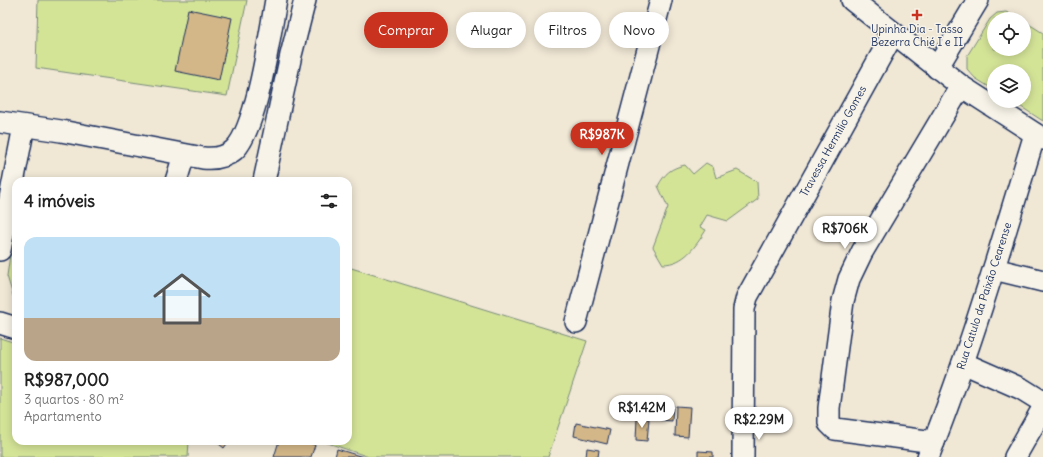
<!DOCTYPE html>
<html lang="pt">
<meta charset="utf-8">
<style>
body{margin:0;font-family:Delius,sans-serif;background:#f6f6f6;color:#222;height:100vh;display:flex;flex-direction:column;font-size:15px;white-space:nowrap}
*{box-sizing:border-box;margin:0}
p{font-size:13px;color:#767676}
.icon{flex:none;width:22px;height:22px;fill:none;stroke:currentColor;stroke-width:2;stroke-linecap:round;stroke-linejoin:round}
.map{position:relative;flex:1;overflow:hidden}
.drawer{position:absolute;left:12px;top:177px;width:340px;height:268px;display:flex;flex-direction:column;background:#fff;border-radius:12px;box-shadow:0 2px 10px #0003}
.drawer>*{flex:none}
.banner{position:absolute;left:364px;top:12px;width:380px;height:36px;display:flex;gap:8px}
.tools{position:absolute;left:987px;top:12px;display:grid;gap:8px}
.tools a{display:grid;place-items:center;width:44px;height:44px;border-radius:50%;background:#fff;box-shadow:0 2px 10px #0003;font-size:20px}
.price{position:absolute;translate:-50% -34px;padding:0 9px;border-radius:14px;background:#fff;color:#222;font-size:13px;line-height:26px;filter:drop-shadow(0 1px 2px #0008)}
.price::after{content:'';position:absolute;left:50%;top:24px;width:12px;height:9px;margin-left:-6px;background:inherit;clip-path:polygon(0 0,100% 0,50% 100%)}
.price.active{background:#c8321e;color:#fff}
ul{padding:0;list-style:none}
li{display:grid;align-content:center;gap:8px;height:212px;padding:0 12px}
li span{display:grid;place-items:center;height:124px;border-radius:12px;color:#555}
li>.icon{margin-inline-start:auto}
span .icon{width:72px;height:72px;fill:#fffc;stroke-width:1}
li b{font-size:17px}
h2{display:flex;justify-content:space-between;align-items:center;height:48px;padding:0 12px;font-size:17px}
.pill{padding:0 14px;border-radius:18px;background:#fff;box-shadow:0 2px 10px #0003;font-size:14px;line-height:36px}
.pill.active{background:#c8321e;color:#fff}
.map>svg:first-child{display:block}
.green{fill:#d4e497;stroke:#788a7a}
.building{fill:#d3b788;stroke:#1b2f5e}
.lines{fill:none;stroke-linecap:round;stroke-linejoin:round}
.minor-casing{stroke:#1b2f5e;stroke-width:24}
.minor{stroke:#f7f3e8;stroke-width:21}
.poi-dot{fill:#c8321e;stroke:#f7f3e8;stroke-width:1.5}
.labels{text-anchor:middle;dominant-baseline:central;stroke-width:3;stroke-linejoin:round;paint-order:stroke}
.poi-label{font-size:11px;fill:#1b2f5e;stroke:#f7f3e8}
.street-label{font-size:11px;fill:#1b2f5e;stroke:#f7f3e8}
</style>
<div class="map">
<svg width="1043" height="457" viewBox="0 0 1043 457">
<rect width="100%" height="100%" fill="#f0e7d5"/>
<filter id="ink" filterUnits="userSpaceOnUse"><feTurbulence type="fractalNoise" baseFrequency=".025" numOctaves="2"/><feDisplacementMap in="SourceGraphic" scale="8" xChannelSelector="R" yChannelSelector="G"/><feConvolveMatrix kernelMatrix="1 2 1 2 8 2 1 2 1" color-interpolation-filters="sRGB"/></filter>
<g filter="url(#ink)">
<g class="green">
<polygon points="38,0 247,0 227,96 36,68"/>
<polygon points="1006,12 1020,19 994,19 994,49 1024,49 1024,21 1043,33 1043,121 1012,101 1024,101 1024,71 994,71 994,90 975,78 967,69 967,56 990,19 997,13"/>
<path d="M 706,163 L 713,167 L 716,178 L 737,170 L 757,182 L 758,199 L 728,221 L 707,215 L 700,227 L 706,230 C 696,246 684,264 663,264 L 653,247 L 668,207 L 658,186 C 665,173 671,168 685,165 L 693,174 Z"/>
<polygon points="13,234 16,234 16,299 14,299 7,276"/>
<polygon points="348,267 587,341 548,457 369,457 322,441 348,441"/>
<polygon points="0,338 16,343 16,441 189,441 188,457 0,457"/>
</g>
<g class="building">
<polygon points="188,9 232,18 219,80 175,71"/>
<polygon points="661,404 673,405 672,421 660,420"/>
<polygon points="676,406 690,407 688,437 675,436"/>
<polygon points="637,418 649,419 647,441 636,440"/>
<polygon points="576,423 610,430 607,444 574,436"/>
<polygon points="215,441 229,441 224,448"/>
<polygon points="279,441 303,441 315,445 311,457 274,457"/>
<polygon points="587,448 599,450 598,457 586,457"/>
<polygon points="337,449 363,457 335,457"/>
<polygon points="698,451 713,452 713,457 698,457"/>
</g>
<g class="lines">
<defs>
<g id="minor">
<polyline points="852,0 961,86 1043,139"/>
<polyline points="937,68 978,0"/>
<path d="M 0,122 L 61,131 L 203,158 C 214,159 225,158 234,150 C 257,129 270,33 276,0"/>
<polyline points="176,181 184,155"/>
<polyline points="264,181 291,55 305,0"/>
<polyline points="0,250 24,126"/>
<polyline points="994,269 1043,281"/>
<polyline points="576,322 661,0"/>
<polyline points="0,323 16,328"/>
<polyline points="963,363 1022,389 1043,402"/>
<polyline points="934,442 835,429 829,423 829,408 843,301 849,279 862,252 961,86"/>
<polyline points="743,457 744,309 747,297 893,34"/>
<path d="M 928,457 C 970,352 1002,242 1035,134"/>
<polyline points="1015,457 1043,408"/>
</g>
</defs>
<use href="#minor" class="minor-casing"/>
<use href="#minor" class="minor"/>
</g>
</g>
<path class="poi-dot" d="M915 9h4v4h4v4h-4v4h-4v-4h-4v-4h4z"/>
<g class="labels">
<g class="poi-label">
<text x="917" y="29">Upinha Dia - Tasso<tspan x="917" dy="13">Bezerra Chié I e II</tspan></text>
</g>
<g class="street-label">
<text transform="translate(833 141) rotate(-61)">Travessa Hermilio Gomes</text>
<text transform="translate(984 296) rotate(-72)">Rua Catulo da Paixão Cearense</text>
</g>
</g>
</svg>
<div class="tools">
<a><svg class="icon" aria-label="locate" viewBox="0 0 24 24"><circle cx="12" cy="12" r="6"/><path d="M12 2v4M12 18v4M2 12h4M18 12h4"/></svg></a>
<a><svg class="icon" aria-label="layers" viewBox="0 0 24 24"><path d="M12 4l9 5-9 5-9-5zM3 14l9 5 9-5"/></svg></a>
</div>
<b class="price active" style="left:602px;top:156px">R$987K</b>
<b class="price" style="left:845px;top:250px">R$706K</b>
<b class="price" style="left:642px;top:429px">R$1.42M</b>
<b class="price" style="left:759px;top:441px">R$2.29M</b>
<div class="banner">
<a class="pill active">Comprar</a>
<a class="pill">Alugar</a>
<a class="pill">Filtros</a>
<a class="pill">Novo</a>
</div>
<section class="drawer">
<h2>4 imóveis<svg class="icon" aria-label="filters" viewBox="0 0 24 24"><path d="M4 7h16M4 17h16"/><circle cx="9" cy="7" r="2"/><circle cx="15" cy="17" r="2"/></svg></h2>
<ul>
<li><span style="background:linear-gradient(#bfe0f5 65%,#b9a48a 0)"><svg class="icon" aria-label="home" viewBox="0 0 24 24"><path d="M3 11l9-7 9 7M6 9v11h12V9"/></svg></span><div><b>R$987,000</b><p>3 quartos · 80 m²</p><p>Apartamento</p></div></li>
</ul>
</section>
</div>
